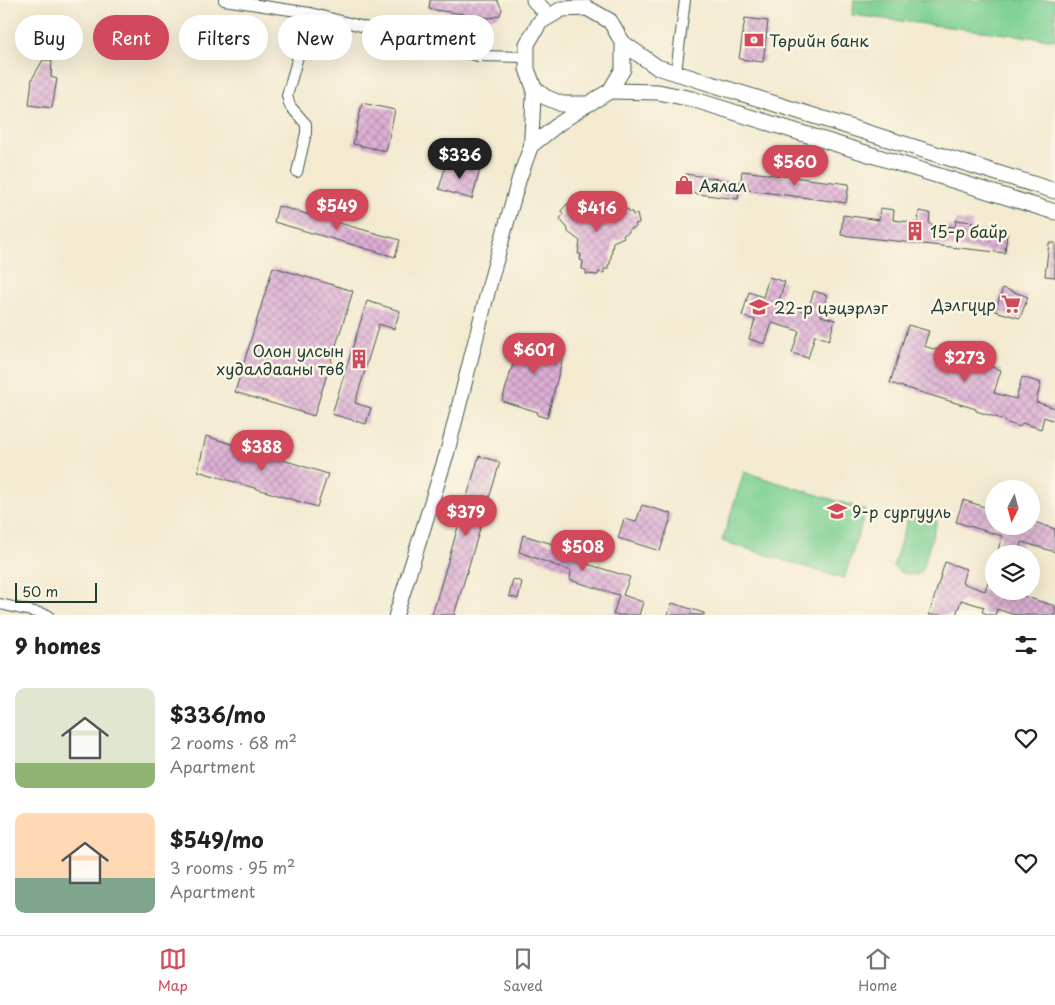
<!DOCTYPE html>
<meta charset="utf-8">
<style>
body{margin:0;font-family:"Playpen Sans",sans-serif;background:#f6f6f6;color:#222;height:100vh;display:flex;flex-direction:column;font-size:19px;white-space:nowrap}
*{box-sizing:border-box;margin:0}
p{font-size:16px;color:#767676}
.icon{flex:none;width:28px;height:28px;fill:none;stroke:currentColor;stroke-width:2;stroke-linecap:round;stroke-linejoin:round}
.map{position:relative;height:615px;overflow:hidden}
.panel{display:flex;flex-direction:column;background:#fff;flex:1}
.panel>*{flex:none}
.banner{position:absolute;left:15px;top:15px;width:500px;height:45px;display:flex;gap:10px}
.needle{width:32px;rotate:186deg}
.controls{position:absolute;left:985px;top:480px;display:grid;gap:10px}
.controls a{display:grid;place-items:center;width:55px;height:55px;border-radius:50%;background:#fff;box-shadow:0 5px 20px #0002;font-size:25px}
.scale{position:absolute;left:15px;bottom:12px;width:82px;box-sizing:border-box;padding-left:5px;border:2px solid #1f3d34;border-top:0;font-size:14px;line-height:18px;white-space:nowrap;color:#1f3d34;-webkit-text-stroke:4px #fcf5e5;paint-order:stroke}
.price{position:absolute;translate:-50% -42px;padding:0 11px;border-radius:18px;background:#d1495b;color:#fff;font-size:16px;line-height:32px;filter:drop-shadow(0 1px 2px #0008)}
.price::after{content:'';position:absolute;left:50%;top:30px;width:15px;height:11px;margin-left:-8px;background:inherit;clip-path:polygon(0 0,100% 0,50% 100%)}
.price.selected{background:#222;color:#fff}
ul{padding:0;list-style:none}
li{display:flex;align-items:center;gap:15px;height:125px;padding:0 15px}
li span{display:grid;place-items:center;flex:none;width:140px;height:100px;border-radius:10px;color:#555}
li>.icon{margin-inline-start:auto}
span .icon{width:60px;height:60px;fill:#fffc;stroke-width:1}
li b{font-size:21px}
h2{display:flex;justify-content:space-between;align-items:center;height:60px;padding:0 15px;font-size:21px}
.chip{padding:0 18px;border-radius:22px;background:#fff;box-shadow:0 5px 20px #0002;font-size:18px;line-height:45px}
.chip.selected{background:#d1495b;color:#fff}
.dock{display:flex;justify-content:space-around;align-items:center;height:70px;border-top:1px solid #e0e0e0;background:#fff;font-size:14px;color:#767676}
.dock a{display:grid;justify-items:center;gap:2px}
.dock .selected{color:#d1495b}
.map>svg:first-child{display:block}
.park{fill:#81d294;stroke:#508864}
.building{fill:url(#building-cross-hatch)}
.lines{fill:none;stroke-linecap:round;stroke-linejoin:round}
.minor-casing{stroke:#3f574b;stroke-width:12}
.tertiary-casing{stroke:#3f574b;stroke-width:16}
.secondary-casing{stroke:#3f574b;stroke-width:17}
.minor{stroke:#fff;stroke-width:10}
.tertiary{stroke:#fff;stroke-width:14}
.secondary{stroke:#fff;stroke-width:15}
.labels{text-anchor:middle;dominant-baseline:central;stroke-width:5;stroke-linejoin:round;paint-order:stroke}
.poi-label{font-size:16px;fill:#1f3d34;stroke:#fcf5e5;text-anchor:start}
</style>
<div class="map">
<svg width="1055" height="615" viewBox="0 0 1055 615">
<defs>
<pattern id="building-cross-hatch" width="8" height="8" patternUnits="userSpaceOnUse" patternTransform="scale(1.25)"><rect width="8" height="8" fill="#deafd6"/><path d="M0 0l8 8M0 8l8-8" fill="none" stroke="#b390ae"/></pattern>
</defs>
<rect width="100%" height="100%" fill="#fcf5e5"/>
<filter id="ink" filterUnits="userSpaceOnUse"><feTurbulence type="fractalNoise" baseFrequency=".02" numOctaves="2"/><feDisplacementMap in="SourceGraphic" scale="10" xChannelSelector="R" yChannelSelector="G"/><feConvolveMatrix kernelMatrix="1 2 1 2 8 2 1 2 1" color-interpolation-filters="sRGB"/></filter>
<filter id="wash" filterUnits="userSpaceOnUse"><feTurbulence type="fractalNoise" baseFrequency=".0096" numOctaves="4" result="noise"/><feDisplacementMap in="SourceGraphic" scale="20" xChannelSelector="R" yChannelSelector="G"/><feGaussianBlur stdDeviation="1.12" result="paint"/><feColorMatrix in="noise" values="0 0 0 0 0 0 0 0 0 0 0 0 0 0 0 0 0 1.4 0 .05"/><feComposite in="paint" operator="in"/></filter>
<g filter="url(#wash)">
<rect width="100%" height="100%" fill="#f3ead0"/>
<g class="park">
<polygon points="854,0 1055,0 1055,40 852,15"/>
<polygon points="744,472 866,510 844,579 722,541"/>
<path d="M 915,510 L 934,516 L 937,521 L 922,571 L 918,575 C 910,575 897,573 893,566 L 909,515 Z"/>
</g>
<g id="blocks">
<g class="building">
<polygon points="430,0 497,0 502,9 500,15 491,18 429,9"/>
<polygon points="745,18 768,21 763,62 739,59"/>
<polygon points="43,60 52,60 51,77 57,79 52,108 29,105 32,79"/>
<polygon points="362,103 395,110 386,151 353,144"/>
<polygon points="447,160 480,170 472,199 439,189"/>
<polygon points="742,171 849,184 846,203 740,189"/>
<polygon points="685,174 740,182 738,199 683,192"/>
<polygon points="573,202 580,207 581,204 586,208 587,206 598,215 610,208 613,211 618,208 620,211 628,209 629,212 632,212 633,215 637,214 639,223 635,224 636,227 629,229 629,232 623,235 624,237 613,242 610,264 608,265 608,269 604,269 604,273 599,272 598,275 586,274 586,270 582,269 583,261 580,260 581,254 578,254 580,241 568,232 568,229 560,219 563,215 561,211 567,204 570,206"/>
<polygon points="278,206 400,240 395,257 274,222"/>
<polygon points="880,208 894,210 893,220 918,223 919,211 930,213 929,224 955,227 956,220 972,222 972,230 1007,233 1005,253 841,235 843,215 879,220"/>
<polygon points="1049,243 1055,243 1055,277 1045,276"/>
<polygon points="273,267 353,291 314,416 235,392"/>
<polygon points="769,277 785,282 778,303 807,312 814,291 827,295 821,316 835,320 829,340 815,335 808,358 792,353 799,331 772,323 765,344 749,339 755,320 742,316 749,292 763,297"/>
<polygon points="1003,288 1028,297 1020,318 995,311"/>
<polygon points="367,301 400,311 394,329 379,324 355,403 371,408 366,424 332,414"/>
<polygon points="908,325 929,331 924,346 1001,370 994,393 1016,399 1022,377 1041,383 1036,402 1055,408 1055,421 1044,417 1041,429 1022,423 1020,427 1005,422 1005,420 976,411 976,409 890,383"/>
<polygon points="522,333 545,339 543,345 565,350 547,418 537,415 538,412 502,401"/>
<polygon points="206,436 328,474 317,507 198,471"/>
<polygon points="479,456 500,462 454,615 432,615"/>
<polygon points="963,500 994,510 994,526 1031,526 1031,521 1055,529 1055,552 1022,542 1019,554 997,554 1002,536 956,522"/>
<polygon points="642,505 672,514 660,551 618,538 624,519 636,522"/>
<polygon points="523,535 582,553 580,562 630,577 623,595 643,602 639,615 613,615 619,595 570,580 571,571 519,552"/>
<polygon points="945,562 966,569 962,583 985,591 992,570 994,570 994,591 1007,591 1055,606 1055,615 1015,615 997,609 995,615 991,615 982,612 984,607 961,600 956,615 929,615"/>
<polygon points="513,579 522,582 518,599 509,596"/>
<polygon points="672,603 704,613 704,615 668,615"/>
</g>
</g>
</g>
<g filter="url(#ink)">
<use href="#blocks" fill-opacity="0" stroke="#3f574b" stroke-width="1"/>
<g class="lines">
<defs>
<g id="minor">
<polyline points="224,0 310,13 478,56 527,57"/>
<polyline points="676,72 685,0"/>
<polyline points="297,172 306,133 306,124 290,106 287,96 310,13"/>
<polyline points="0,604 48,615"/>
</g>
<g id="tertiary">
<polyline points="531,146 560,123 588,104"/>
<polyline points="396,615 447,453 491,279 519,179 531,146 534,88"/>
</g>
<g id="secondary">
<polyline points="534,0 549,16"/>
<polygon points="587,8 610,21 623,43 623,69 610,91 588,104 562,104 545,97 534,88 527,69 527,44 540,22 562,9"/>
<polyline points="623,43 657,67 1055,191"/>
<polyline points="610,91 658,92 692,99 1055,212"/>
</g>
</defs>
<use href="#minor" class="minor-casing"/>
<use href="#tertiary" class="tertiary-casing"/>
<use href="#secondary" class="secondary-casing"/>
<use href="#minor" class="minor"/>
<use href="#tertiary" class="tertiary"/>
<use href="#secondary" class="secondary"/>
</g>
</g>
<defs>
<symbol id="bank-bare" viewBox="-9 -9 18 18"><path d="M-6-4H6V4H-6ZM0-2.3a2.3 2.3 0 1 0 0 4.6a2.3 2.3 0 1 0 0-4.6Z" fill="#d1495b" stroke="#fcf5e5" stroke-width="2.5" paint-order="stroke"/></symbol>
<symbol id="shop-bare" viewBox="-9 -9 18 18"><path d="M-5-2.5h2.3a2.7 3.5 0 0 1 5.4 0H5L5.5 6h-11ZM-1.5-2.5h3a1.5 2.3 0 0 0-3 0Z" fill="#d1495b" stroke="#fcf5e5" stroke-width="2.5" paint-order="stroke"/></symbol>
<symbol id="building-bare" viewBox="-9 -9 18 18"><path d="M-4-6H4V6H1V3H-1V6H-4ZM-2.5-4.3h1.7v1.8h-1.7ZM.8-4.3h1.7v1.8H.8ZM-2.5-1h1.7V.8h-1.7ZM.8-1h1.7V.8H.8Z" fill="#d1495b" stroke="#fcf5e5" stroke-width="2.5" paint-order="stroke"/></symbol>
<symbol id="supermarket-bare" viewBox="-9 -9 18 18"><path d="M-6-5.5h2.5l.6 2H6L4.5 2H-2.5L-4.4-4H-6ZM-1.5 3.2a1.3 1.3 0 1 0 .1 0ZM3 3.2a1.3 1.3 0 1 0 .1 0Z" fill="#d1495b" stroke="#fcf5e5" stroke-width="2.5" paint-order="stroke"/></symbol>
<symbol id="school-bare" viewBox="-9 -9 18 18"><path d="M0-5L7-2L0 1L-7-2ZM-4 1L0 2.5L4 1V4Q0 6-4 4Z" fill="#d1495b" stroke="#fcf5e5" stroke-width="2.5" paint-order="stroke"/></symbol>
</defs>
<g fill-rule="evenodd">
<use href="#bank-bare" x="740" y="26" width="28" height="28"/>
<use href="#shop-bare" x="670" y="171" width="28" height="28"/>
<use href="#building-bare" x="901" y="217" width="28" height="28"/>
<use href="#supermarket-bare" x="997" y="290" width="28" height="28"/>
<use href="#school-bare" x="745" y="293" width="28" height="28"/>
<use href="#building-bare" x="345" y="345" width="28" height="28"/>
<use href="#school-bare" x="823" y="497" width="28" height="28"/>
</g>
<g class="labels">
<g class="poi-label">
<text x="769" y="40">Төрийн банк</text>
<text x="699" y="185">Аялал</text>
<text x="930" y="231">15-р байр</text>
<text x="996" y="304" text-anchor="end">Дэлгүүр</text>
<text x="774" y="307">22-р цэцэрлэг</text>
<text x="344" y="350" text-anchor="end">Олон улсын<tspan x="344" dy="18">худалдааны төв</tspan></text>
<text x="852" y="511">9-р сургууль</text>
</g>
</g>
</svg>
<div class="controls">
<a><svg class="needle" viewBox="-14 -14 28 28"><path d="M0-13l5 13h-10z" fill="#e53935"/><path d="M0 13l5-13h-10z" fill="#767676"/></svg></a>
<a><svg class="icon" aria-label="layers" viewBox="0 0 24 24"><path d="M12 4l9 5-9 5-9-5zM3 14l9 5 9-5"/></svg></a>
</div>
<div class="scale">50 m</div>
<b class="price selected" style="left:460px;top:180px">$336</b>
<b class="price" style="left:795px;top:187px">$560</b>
<b class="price" style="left:337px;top:231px">$549</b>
<b class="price" style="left:597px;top:233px">$416</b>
<b class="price" style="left:534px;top:375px">$601</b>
<b class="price" style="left:965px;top:383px">$273</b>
<b class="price" style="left:262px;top:472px">$388</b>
<b class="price" style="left:466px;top:537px">$379</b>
<b class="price" style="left:583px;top:572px">$508</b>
<div class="banner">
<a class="chip">Buy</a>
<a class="chip selected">Rent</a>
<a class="chip">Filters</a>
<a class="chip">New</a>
<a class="chip">Apartment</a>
</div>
</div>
<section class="panel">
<h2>9 homes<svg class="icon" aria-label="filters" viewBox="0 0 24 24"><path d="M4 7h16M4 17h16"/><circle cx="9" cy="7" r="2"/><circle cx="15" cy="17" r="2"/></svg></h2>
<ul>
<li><span style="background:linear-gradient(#dfe7d0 75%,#8fb573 0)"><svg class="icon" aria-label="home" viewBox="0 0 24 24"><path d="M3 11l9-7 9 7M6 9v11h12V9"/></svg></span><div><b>$336/mo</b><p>2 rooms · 68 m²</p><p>Apartment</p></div><svg class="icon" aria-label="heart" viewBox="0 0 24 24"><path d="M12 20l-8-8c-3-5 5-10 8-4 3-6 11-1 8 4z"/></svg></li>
<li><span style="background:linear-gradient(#ffd9b3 65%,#7fa58c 0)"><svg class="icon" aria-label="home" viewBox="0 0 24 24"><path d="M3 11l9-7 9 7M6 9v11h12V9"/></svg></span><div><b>$549/mo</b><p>3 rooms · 95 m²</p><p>Apartment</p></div><svg class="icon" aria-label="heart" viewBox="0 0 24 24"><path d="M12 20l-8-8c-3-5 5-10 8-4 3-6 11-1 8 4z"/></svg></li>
</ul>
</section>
<nav class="dock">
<a class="selected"><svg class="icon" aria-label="map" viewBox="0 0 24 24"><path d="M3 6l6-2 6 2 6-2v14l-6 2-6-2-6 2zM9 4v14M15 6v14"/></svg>Map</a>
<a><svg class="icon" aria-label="saved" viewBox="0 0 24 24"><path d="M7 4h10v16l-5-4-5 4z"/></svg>Saved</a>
<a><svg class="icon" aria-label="home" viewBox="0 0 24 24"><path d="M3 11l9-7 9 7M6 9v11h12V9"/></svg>Home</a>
</nav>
